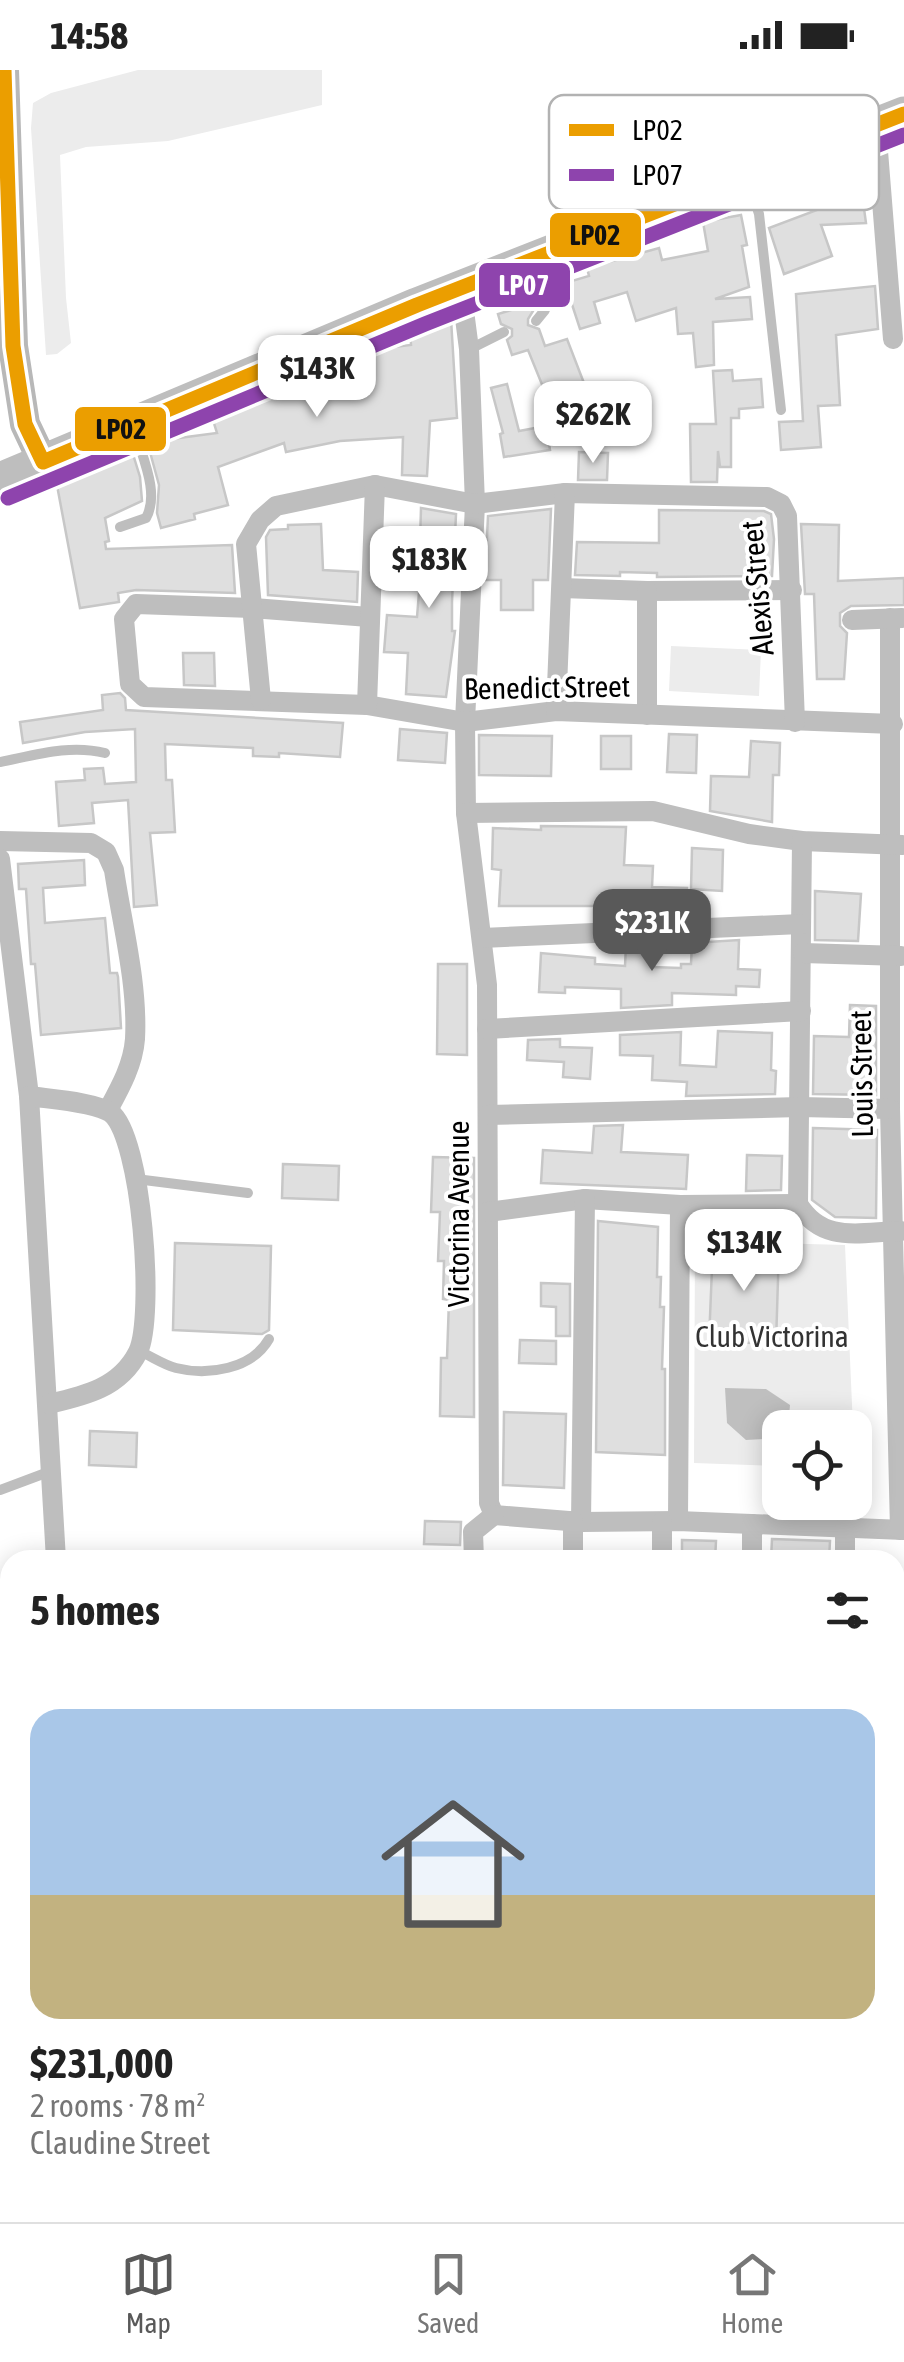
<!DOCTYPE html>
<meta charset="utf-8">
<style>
body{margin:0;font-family:"Asap Condensed",sans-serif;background:#f6f6f6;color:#222;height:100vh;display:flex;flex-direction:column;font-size:38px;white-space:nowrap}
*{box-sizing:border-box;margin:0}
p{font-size:32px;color:#767676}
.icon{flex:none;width:55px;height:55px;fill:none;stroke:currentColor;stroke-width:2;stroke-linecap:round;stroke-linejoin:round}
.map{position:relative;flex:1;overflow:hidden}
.sheet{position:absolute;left:0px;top:1480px;width:905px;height:672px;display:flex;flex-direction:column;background:#fff;border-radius:30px 30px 0 0;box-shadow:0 5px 25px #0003}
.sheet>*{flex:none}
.controls{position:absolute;left:762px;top:1340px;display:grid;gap:20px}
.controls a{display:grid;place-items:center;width:110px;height:110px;border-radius:20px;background:#fff;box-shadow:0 5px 25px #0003;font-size:50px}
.price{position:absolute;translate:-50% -85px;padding:0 22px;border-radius:20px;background:#fff;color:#222;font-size:32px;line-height:65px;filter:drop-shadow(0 2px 5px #0008)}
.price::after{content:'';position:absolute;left:50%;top:60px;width:30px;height:22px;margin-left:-15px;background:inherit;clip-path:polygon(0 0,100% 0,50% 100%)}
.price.active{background:#595959;color:#fff}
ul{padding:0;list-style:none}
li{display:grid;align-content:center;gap:20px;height:530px;padding:0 30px}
li span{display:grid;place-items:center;height:310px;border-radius:30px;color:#555}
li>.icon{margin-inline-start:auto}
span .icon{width:180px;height:180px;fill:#fffc;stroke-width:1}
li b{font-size:42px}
h2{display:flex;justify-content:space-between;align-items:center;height:120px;padding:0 30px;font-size:42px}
.status{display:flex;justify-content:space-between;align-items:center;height:70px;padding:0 50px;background:#fff;direction:ltr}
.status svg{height:28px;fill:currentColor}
.tab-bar{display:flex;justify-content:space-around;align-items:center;height:140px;border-top:2px solid #e0e0e0;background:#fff;font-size:28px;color:#767676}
.tab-bar a{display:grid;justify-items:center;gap:5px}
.tab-bar .active{color:#595959}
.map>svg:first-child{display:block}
.green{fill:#ececec}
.water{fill:#bfbfbf}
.building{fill:#dfdfdf;stroke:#c7c7c7;stroke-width:2.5}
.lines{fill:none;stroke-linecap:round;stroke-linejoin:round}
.service{stroke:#bebebe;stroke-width:10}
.minor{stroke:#bebebe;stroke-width:20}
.secondary{stroke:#b8b8b8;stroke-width:30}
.trunk{stroke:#bebebe;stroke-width:35}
.bus-1-casing{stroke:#fff;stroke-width:22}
.bus-2-casing{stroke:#fff;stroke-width:22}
.bus-1{stroke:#eb9e00;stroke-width:15}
.bus-2{stroke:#8e44ad;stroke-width:15}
.labels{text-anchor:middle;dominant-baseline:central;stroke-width:8;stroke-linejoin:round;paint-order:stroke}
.street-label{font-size:30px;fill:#000;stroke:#fff}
.park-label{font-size:30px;fill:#333;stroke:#fff}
.key{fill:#fff;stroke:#b2b2b2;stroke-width:2.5}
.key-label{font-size:28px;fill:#000}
.line-badge{stroke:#fff;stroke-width:4}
.badge-label{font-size:28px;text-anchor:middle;font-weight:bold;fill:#fff}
.pale-badge-label{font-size:28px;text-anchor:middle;font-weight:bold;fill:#111}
</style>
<div class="status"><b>14:58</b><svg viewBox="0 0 49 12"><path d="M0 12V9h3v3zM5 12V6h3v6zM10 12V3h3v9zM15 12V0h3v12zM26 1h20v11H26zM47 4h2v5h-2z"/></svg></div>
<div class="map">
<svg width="904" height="2152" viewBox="0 0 904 2152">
<rect width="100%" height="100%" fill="#fff"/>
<g class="green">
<polygon points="138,0 322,0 322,35 168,71 86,77 60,85 66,228 71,273 57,284 46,285 31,58 33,33 51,23"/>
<polygon points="671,576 761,580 759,626 669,621"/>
<polygon points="695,1171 845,1175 853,1357 780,1358 780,1396 694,1393"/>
</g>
<polygon class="water" points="725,1318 766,1319 790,1335 788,1357 780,1358 780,1368 746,1370 727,1353"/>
<g class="building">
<polygon points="859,102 866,153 821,155 832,186 784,204 769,158 825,137 823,104"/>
<polygon points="741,145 747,175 742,176 749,217 715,229 750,227 752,249 713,252 714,295 696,297 693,263 678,264 676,238 636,251 627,222 594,232 600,253 580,259 565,213 589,206 587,198 659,178 662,190 708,181 703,152"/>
<polygon points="875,216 878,259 836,265 840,335 818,336 821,377 781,380 779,352 803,351 796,224"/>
<polygon points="531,234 533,241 528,249 528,255 539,259 545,276 567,269 592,334 554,344 528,280 512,285 507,270 512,266 512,259 501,254 498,244"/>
<polygon points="451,249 457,348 430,351 427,406 402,405 403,367 340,371 286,382 284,373 218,397 228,435 194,444 195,449 161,458 157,443 159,415 147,371 170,365 171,369 217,363 212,347 274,325 273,318 299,308 363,297 361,281 411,275 410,261 430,258 430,253"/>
<polygon points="732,300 733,311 761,309 763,337 739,339 739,348 731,348 731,397 720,397 718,381 717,412 691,412 690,354 716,354 713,301"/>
<polygon points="507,314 519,361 546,356 550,380 504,387 500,364 503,363 491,318"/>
<polygon points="132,381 140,407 142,431 105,448 109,471 105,472 106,479 232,475 235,523 136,520 118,523 119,532 80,538 56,410 82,405"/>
<polygon points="579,382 608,383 607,410 578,410"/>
<polygon points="421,438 456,444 452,532 452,561 455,561 446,627 406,624 408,583 384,582 387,545 417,547 423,473 420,473"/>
<polygon points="551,439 548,510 533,510 533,540 501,540 501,510 485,510 488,446"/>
<polygon points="659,440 764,441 771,444 774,469 772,506 657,507 657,503 620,502 620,506 575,505 577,472 659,473"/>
<polygon points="321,454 323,500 358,502 357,532 268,525 266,467 270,460 288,459 288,455"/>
<polygon points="801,454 839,455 838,511 904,508 904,535 851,536 840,543 840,556 847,563 844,609 817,609 814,524 805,524"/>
<polygon points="183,583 214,583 215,616 184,615"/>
<polygon points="120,623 125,628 126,640 343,653 340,687 279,683 279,687 253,686 253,678 165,674 166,710 172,710 175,762 150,763 157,835 134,837 128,730 92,733 94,753 59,756 56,712 85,710 84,699 103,698 105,714 136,712 135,659 85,662 23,673 20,652 103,640 102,625"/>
<polygon points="400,659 447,663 445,693 398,690"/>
<polygon points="669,664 697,665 696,703 667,702"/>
<polygon points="479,665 552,666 551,706 479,705"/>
<rect x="601" y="666" width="30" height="33"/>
<polygon points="751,671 780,673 779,705 773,705 772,752 710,741 711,706 749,707"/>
<polygon points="541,756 626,757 624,795 653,796 652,817 687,818 686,845 657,847 658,838 621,836 499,836 501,800 492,799 493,758 541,760"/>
<polygon points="692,778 723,780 722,821 691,819"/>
<polygon points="84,790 85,815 43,818 45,853 105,848 110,903 117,903 118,907 121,958 41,965 35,894 31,894 26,819 19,819 18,794"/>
<polygon points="815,821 861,824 858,871 815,870"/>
<polygon points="739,870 738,899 760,900 759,917 736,916 736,925 672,923 672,935 621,938 621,919 565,917 565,923 539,922 541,883 595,888 595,894 625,896 626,875 652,874 651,897 681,898 681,894 691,894 692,873"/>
<polygon points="438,894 467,894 467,985 437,984"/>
<polygon points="850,935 876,936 876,1025 813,1024 814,966 849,967"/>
<polygon points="718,961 772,963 771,1000 776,1001 775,1024 686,1026 687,1012 652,1010 653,986 620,985 620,965 681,962 680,995 716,997"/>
<polygon points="560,969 560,977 592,978 590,1009 563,1007 564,992 527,990 528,970"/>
<polygon points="623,1055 621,1082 688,1085 686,1119 541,1113 543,1080 592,1083 594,1056"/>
<polygon points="813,1058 877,1060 876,1148 835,1147 812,1130"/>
<polygon points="747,1085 782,1086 781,1120 746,1121"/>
<polygon points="433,1087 474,1088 474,1347 440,1346 441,1288 447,1288 449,1230 443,1229 444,1191 438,1191 440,1142 431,1142"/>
<polygon points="283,1094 339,1096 338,1130 282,1128"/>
<polygon points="598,1151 658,1157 657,1207 661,1207 660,1237 664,1237 662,1299 665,1299 665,1385 596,1382"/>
<polygon points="175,1173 271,1176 269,1260 262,1264 173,1260"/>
<polygon points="713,1174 779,1177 776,1274 709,1271"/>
<polygon points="541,1213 570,1214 570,1266 556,1266 556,1237 541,1236"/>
<polygon points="520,1270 556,1271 556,1294 519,1293"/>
<polygon points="504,1342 566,1344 564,1418 503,1415"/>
<polygon points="90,1361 137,1363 136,1397 89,1395"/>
<polygon points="425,1451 461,1452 460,1475 424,1474"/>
<polygon points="772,1469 830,1471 829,1490 771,1490"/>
<polygon points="682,1470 716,1471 715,1490 682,1490"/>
</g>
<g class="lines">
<g class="service">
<polyline points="749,113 759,144 781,340"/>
<polyline points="536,196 545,240 536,251"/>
<polyline points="470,279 504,262"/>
<path d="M 120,457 L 146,448 C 160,423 142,387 135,361"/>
<path d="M 0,692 C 35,685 70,674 105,683"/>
<polyline points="136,1109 248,1123"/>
<path d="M 139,1281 C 151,1286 164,1295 176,1298 C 208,1306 252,1299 269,1269"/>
<polyline points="0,1420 51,1401"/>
</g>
<g class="minor">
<polyline points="876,56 893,269"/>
<polyline points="461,218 469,279 475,434 465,652 466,743 487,915 489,1433 494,1445 581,1452 678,1451 904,1460"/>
<polyline points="562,518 647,521 792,520"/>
<polyline points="647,521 647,645"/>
<polyline points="369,547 252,538 136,534 124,549 130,614 144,627 367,635 465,652 556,641 893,654"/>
<polyline points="890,548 890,1039 900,1460"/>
<polyline points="852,550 902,548"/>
<polyline points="261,630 246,474 260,450 276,436 375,415 475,434 565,423 767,427 781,434 787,446 795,652"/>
<polyline points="367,635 375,415"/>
<polyline points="556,641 565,423"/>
<polyline points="466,743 653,741 749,764 802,771 902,775"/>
<path d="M 0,771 L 91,773 L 106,782 L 114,800 C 122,854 138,914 135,969 C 133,995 120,1018 108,1040"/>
<path d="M 802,771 L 798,1134 C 823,1174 859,1162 901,1161"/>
<polyline points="0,789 29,1026 56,1490"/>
<polyline points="482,868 801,854"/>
<polyline points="803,883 901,886"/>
<polyline points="487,959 801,941"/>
<path d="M 29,1026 C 49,1029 96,1032 111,1043 C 142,1068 155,1246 138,1282 C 120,1318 84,1326 49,1334"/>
<polyline points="488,1045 800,1037 890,1039"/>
<polyline points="488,1142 585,1129 680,1135 798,1134"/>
<polyline points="678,1451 680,1135"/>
<polyline points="581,1452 585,1129"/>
<polyline points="474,1490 473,1462 494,1445"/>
<polyline points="573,1490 573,1451"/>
<polyline points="662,1490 662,1452"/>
<polyline points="752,1490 752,1454"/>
<polyline points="845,1490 845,1457"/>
<polyline points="0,1536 10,1535"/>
<polyline points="895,1894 904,1894"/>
<polyline points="90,2142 90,2152"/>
</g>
<polyline class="secondary" points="4,0 13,276 25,354 43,392"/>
<polyline class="trunk" points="0,410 417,235 904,44"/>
<defs>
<polyline id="bus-1" points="4,0 13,276 25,354 43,392 417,235 904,44"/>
<polyline id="bus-2" points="8,428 425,254 904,65"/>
</defs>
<use href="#bus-1" class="bus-1-casing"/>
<use href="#bus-2" class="bus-2-casing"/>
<use href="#bus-1" class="bus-1"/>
<use href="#bus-2" class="bus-2"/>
</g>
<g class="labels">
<g class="street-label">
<text transform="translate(757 518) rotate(-95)">Alexis Street</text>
<text transform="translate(547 617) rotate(-1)">Benedict Street</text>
<text transform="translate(861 1004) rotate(-91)">Louis Street</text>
<text transform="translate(458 1144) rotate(-90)">Victorina Avenue</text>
</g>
<g class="park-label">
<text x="772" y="1266">Club Victorina</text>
</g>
</g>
<rect x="549" y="25" width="330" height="115" rx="15" class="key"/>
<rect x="569" y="54" width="45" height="12" fill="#eb9e00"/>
<rect x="569" y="99" width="45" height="12" fill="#8e44ad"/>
<g class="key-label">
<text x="632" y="70">LP02</text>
<text x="632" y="115">LP07</text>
</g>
<g class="line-badge">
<rect x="548" y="141" width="95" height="48" rx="10" fill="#eb9e00"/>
<rect x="477" y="191" width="95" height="48" rx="10" fill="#8e44ad"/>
<rect x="73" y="335" width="95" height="48" rx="10" fill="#eb9e00"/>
</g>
<g class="badge-label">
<text x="524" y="225">LP07</text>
</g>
<g class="pale-badge-label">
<text x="595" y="175">LP02</text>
<text x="121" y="369">LP02</text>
</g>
</svg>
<div class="controls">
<a><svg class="icon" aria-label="locate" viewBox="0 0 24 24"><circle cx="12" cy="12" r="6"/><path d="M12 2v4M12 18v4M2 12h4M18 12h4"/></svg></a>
</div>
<b class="price" style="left:317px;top:350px">$143K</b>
<b class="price" style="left:593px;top:396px">$262K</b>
<b class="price" style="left:429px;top:541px">$183K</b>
<b class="price active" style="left:652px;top:904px">$231K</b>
<b class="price" style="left:744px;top:1224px">$134K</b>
<section class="sheet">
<h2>5 homes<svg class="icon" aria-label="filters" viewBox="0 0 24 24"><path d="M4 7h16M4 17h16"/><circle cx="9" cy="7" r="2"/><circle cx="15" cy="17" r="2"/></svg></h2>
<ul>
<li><span style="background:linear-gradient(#a9c7e8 60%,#c2b280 0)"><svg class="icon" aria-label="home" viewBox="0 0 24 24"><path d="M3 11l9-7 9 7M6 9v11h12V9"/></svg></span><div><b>$231,000</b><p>2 rooms · 78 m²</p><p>Claudine Street</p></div></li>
</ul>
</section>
</div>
<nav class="tab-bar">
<a class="active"><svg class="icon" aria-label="map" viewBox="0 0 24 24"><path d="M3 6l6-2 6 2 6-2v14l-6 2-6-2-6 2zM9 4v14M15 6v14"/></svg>Map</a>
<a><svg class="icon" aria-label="saved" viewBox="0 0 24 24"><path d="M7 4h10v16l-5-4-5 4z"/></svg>Saved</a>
<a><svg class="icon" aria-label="home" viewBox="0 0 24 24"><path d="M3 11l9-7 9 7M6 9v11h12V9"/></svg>Home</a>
</nav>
